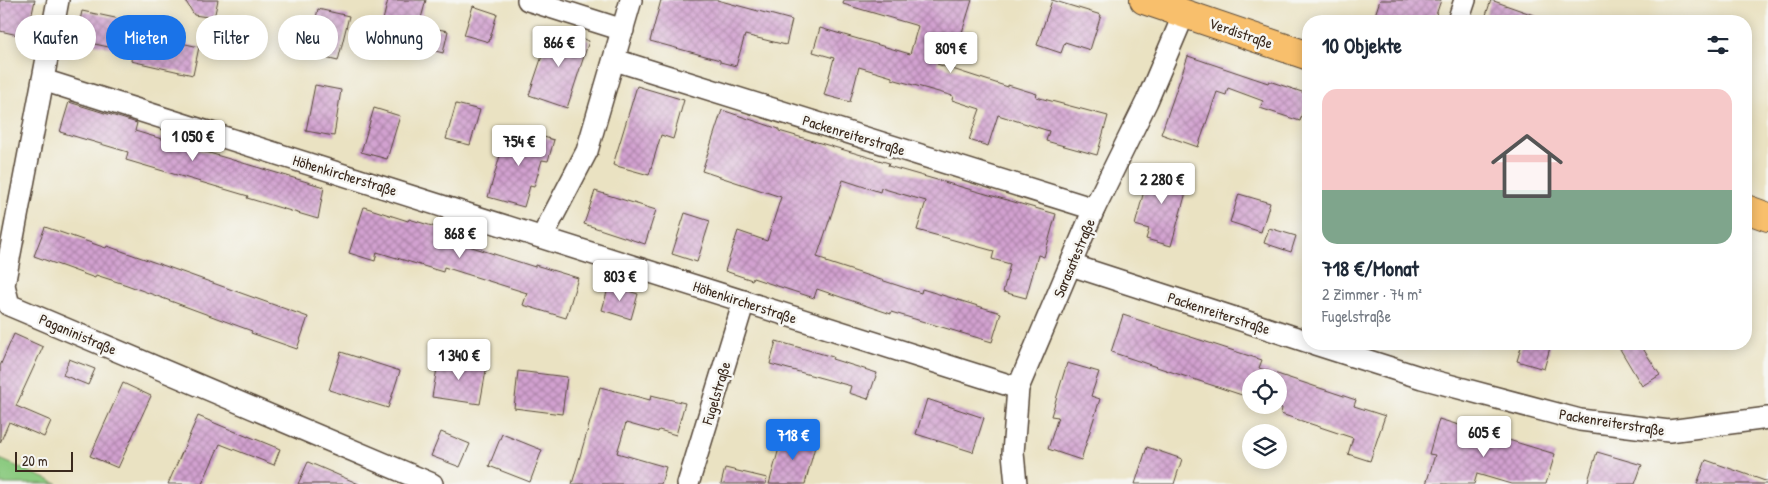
<!DOCTYPE html>
<html lang="de">
<meta charset="utf-8">
<style>
body{margin:0;font-family:"Patrick Hand",sans-serif;background:#f6f6f7;color:#1f2937;height:100vh;display:flex;flex-direction:column;font-size:19px;white-space:nowrap}
*{box-sizing:border-box;margin:0}
p{font-size:16px;color:#747a83}
.icon{flex:none;width:28px;height:28px;fill:none;stroke:currentColor;stroke-width:2;stroke-linecap:round;stroke-linejoin:round}
.map{position:relative;flex:1;overflow:hidden}
.details{position:absolute;left:1302px;top:15px;width:450px;height:335px;display:flex;flex-direction:column;background:#fff;border-radius:20px;box-shadow:0 2px 12px #0003}
.details>*{flex:none}
.top-card{position:absolute;left:15px;top:15px;width:475px;height:45px;display:flex;gap:10px}
.controls{position:absolute;left:1242px;top:369px;display:grid;gap:10px}
.controls a{display:grid;place-items:center;width:45px;height:45px;border-radius:50%;background:#fff;box-shadow:0 2px 12px #0003;font-size:25px}
.scale{position:absolute;left:15px;bottom:12px;width:58px;box-sizing:border-box;padding-left:5px;border:2px solid #3b2a1e;border-top:0;font-size:14px;line-height:18px;white-space:nowrap;color:#3b2a1e;-webkit-text-stroke:4px #f6f6f2;paint-order:stroke}
.price{position:absolute;translate:-50% -42px;padding:0 11px;border-radius:5px;background:#fff;color:#222;font-size:16px;line-height:32px;filter:drop-shadow(0 1px 2px #0008)}
.price::after{content:'';position:absolute;left:50%;top:30px;width:15px;height:11px;margin-left:-8px;background:inherit;clip-path:polygon(0 0,100% 0,50% 100%)}
.price.on{background:#1a73e8;color:#fff}
ul{padding:0;list-style:none}
li{display:grid;align-content:center;gap:10px;height:265px;padding:0 20px}
li+li{border-top:1px solid #e0e1e3}
li span{display:grid;place-items:center;height:155px;border-radius:15px;color:#555}
li>.icon{margin-inline-start:auto}
span .icon{width:90px;height:90px;fill:#fffc;stroke-width:1}
li b{font-size:21px}
h2{display:flex;justify-content:space-between;align-items:center;height:60px;padding:0 20px;font-size:21px}
.chip{padding:0 18px;border-radius:22px;background:#fff;box-shadow:0 2px 12px #0003;font-size:18px;line-height:45px}
.chip.on{background:#1a73e8;color:#fff}
.map>svg:first-child{display:block}
.park{fill:#8ccb81;stroke:#647a50}
.building{fill:url(#building-cross-hatch)}
.lines{fill:none;stroke-linecap:round;stroke-linejoin:round}
.minor-casing{stroke:#554637;stroke-width:24}
.primary-casing{stroke:#554637;stroke-width:30}
.minor{stroke:#fff;stroke-width:21}
.primary{stroke:#f8bf6c;stroke-width:28}
.labels{text-anchor:middle;dominant-baseline:central;stroke-width:5;stroke-linejoin:round;paint-order:stroke}
.street-label{font-size:15px;fill:#3b2a1e;stroke:#f6f6f2}
</style>
<div class="map">
<svg width="1768" height="484" viewBox="0 0 1768 484">
<defs>
<pattern id="building-cross-hatch" width="8" height="8" patternUnits="userSpaceOnUse" patternTransform="scale(1.25)"><rect width="8" height="8" fill="#d2a1d0"/><path d="M0 0l8 8M0 8l8-8" fill="none" stroke="#ac83a8"/></pattern>
</defs>
<rect width="100%" height="100%" fill="#f6f6f2"/>
<filter id="ink" filterUnits="userSpaceOnUse"><feTurbulence type="fractalNoise" baseFrequency=".02" numOctaves="2"/><feDisplacementMap in="SourceGraphic" scale="10" xChannelSelector="R" yChannelSelector="G"/><feConvolveMatrix kernelMatrix="1 2 1 2 8 2 1 2 1" color-interpolation-filters="sRGB"/></filter>
<filter id="wash" filterUnits="userSpaceOnUse"><feTurbulence type="fractalNoise" baseFrequency=".0096" numOctaves="4" result="noise"/><feDisplacementMap in="SourceGraphic" scale="20" xChannelSelector="R" yChannelSelector="G"/><feGaussianBlur stdDeviation="1.12" result="paint"/><feColorMatrix in="noise" values="0 0 0 0 0 0 0 0 0 0 0 0 0 0 0 0 0 1.4 0 .05"/><feComposite in="paint" operator="in"/></filter>
<g filter="url(#wash)">
<rect width="100%" height="100%" fill="#eae2c2"/>
<polygon class="park" points="0,459 58,484 0,484"/>
<g id="blocks">
<g class="building">
<polygon points="0,0 35,0 27,37 0,31"/>
<polygon points="185,0 218,0 214,18 194,15"/>
<polygon points="388,0 426,0 417,33 382,24"/>
<polygon points="661,0 717,0 792,20 786,45 745,35 736,66 720,62 720,60 650,41"/>
<polygon points="844,0 972,0 960,39 945,34 937,64 1008,87 1008,85 1037,94 1036,97 1108,116 1097,155 1046,141 1049,131 998,115 988,146 969,140 980,109 952,100 953,96 892,79 892,77 859,67 850,102 824,95 834,58 813,52 820,28 910,54 918,26 843,4"/>
<polygon points="1052,0 1101,15 1090,50 1065,42 1061,53 1037,45"/>
<polygon points="1380,0 1441,0 1434,21 1373,21"/>
<polygon points="1491,0 1545,19 1545,21 1484,21"/>
<polygon points="473,6 497,14 489,42 464,35"/>
<polygon points="318,9 349,16 338,61 308,54"/>
<polygon points="82,11 139,23 137,33 199,47 193,75 131,61 132,52 76,40"/>
<polygon points="433,28 448,31 443,53 428,49"/>
<polygon points="551,29 589,41 567,108 529,95"/>
<polygon points="1188,56 1268,83 1269,81 1308,94 1300,121 1260,108 1263,101 1228,88 1226,95 1217,92 1198,147 1161,134"/>
<polygon points="315,85 341,90 334,136 306,131"/>
<polygon points="637,86 684,100 673,139 661,135 649,175 613,165"/>
<polygon points="69,102 137,123 135,131 324,187 318,219 247,198 248,196 126,160 128,152 60,132"/>
<polygon points="456,104 480,110 470,145 446,139"/>
<polygon points="374,108 400,116 387,159 361,152"/>
<polygon points="722,110 779,129 779,131 889,163 888,166 1056,214 1044,257 1038,255 1026,298 1003,292 1010,264 992,259 994,251 917,230 926,201 881,188 880,192 843,180 817,257 826,260 826,262 921,293 922,289 1001,313 992,342 891,312 891,314 817,289 814,298 753,278 752,280 725,271 738,231 767,241 781,197 702,171"/>
<polygon points="523,131 554,140 548,161 542,160 534,187 530,186 524,207 488,197 506,135 521,139"/>
<polygon points="1150,168 1190,178 1171,246 1146,239 1149,229 1135,225"/>
<polygon points="595,191 656,210 645,244 584,224"/>
<polygon points="1239,194 1270,203 1261,232 1230,222"/>
<polygon points="364,207 408,221 409,219 455,233 453,241 535,267 535,265 578,278 566,318 523,305 527,293 444,267 443,272 377,252 375,261 349,253"/>
<polygon points="685,213 710,221 697,262 672,254"/>
<polygon points="45,227 106,248 107,246 168,267 308,317 297,349 251,333 252,331 127,285 96,275 95,278 34,256"/>
<polygon points="1269,228 1296,236 1291,252 1264,243"/>
<polygon points="609,285 638,294 631,319 602,310"/>
<polygon points="1123,315 1262,360 1259,368 1356,400 1354,406 1385,416 1370,461 1348,454 1353,438 1281,414 1282,408 1273,405 1279,405 1279,378 1251,378 1251,398 1111,352"/>
<polygon points="14,334 43,347 16,406 51,421 44,437 9,422 0,443 0,366"/>
<polygon points="776,341 833,357 832,359 877,373 868,399 849,393 851,386 770,364"/>
<polygon points="1522,344 1551,344 1544,369 1517,361"/>
<polygon points="1617,344 1640,344 1660,375 1642,386"/>
<polygon points="341,352 400,371 388,408 329,390"/>
<polygon points="439,357 487,365 480,404 432,397"/>
<polygon points="69,359 95,369 88,385 63,375"/>
<polygon points="1067,363 1099,372 1091,396 1100,399 1081,460 1048,449 1058,417 1051,416"/>
<polygon points="518,371 567,377 562,414 514,408"/>
<polygon points="123,383 151,396 118,468 90,456"/>
<polygon points="600,387 650,400 651,395 685,403 676,435 659,430 658,432 626,423 617,453 666,467 661,484 572,484"/>
<polygon points="927,399 984,418 973,452 916,434"/>
<polygon points="198,416 248,437 248,436 280,449 274,465 220,444 202,484 168,484"/>
<polygon points="1439,419 1555,454 1546,484 1511,484 1477,474 1474,484 1426,484 1435,455 1429,454"/>
<polygon points="441,432 470,444 460,467 431,456"/>
<polygon points="502,434 542,450 530,482 489,466"/>
<polygon points="783,434 816,443 805,484 769,484"/>
<polygon points="1147,447 1182,459 1174,484 1135,484"/>
<polygon points="1597,452 1642,465 1635,484 1587,484"/>
<polygon points="1706,460 1768,482 1768,484 1697,484"/>
<polygon points="308,462 359,484 298,484"/>
<polygon points="725,468 767,478 766,484 721,484"/>
</g>
</g>
</g>
<g filter="url(#ink)">
<use href="#blocks" fill-opacity="0" stroke="#554637" stroke-width="1"/>
<g class="lines">
<defs>
<g id="minor">
<polyline points="58,0 4,285 9,305 432,484"/>
<polyline points="528,0 623,30"/>
<polyline points="1458,21 1465,0"/>
<polyline points="615,60 1094,209"/>
<polyline points="43,80 1018,388"/>
<polyline points="542,237 587,151 631,0"/>
<polyline points="1071,265 1309,342"/>
<polyline points="1315,344 1422,378 1580,420 1669,431 1768,418"/>
<polyline points="688,484 744,301"/>
<polyline points="1016,484 1013,453 1018,388 1094,209 1147,101 1184,14"/>
</g>
<g id="primary">
<polyline points="1144,0 1309,56"/>
<polyline points="1746,209 1768,217"/>
</g>
</defs>
<use href="#minor" class="minor-casing"/>
<use href="#primary" class="primary-casing"/>
<use href="#minor" class="minor"/>
<use href="#primary" class="primary"/>
</g>
</g>
<g class="labels">
<g class="street-label">
<text transform="translate(1241 33) rotate(19)">Verdistraße</text>
<text transform="translate(854 135) rotate(17)">Packenreiterstraße</text>
<text transform="translate(345 175) rotate(17)">Höhenkircherstraße</text>
<text transform="translate(1074 258) rotate(-67)">Sarasatestraße</text>
<text transform="translate(745 302) rotate(18)">Höhenkircherstraße</text>
<text transform="translate(1219 313) rotate(18)">Packenreiterstraße</text>
<text transform="translate(78 334) rotate(23)">Paganinistraße</text>
<text transform="translate(716 393) rotate(-73)">Fugelstraße</text>
<text transform="translate(1612 422) rotate(9)">Packenreiterstraße</text>
</g>
</g>
</svg>
<div class="controls">
<a><svg class="icon" aria-label="locate" viewBox="0 0 24 24"><circle cx="12" cy="12" r="6"/><path d="M12 2v4M12 18v4M2 12h4M18 12h4"/></svg></a>
<a><svg class="icon" aria-label="layers" viewBox="0 0 24 24"><path d="M12 4l9 5-9 5-9-5zM3 14l9 5 9-5"/></svg></a>
</div>
<div class="scale">20 m</div>
<b class="price" style="left:559px;top:68px">866 €</b>
<b class="price" style="left:951px;top:74px">809 €</b>
<b class="price" style="left:193px;top:162px">1 050 €</b>
<b class="price" style="left:519px;top:167px">754 €</b>
<b class="price" style="left:1162px;top:205px">2 280 €</b>
<b class="price" style="left:460px;top:259px">868 €</b>
<b class="price" style="left:620px;top:302px">803 €</b>
<b class="price" style="left:459px;top:381px">1 340 €</b>
<b class="price" style="left:1484px;top:458px">605 €</b>
<b class="price on" style="left:793px;top:461px">718 €</b>
<div class="top-card">
<a class="chip">Kaufen</a>
<a class="chip on">Mieten</a>
<a class="chip">Filter</a>
<a class="chip">Neu</a>
<a class="chip">Wohnung</a>
</div>
<section class="details">
<h2>10 Objekte<svg class="icon" aria-label="filters" viewBox="0 0 24 24"><path d="M4 7h16M4 17h16"/><circle cx="9" cy="7" r="2"/><circle cx="15" cy="17" r="2"/></svg></h2>
<ul>
<li><span style="background:linear-gradient(#f6c9c9 65%,#7fa58c 0)"><svg class="icon" aria-label="home" viewBox="0 0 24 24"><path d="M3 11l9-7 9 7M6 9v11h12V9"/></svg></span><div><b>718 €/Monat</b><p>2 Zimmer · 74 m²</p><p>Fugelstraße</p></div></li>
</ul>
</section>
</div>
